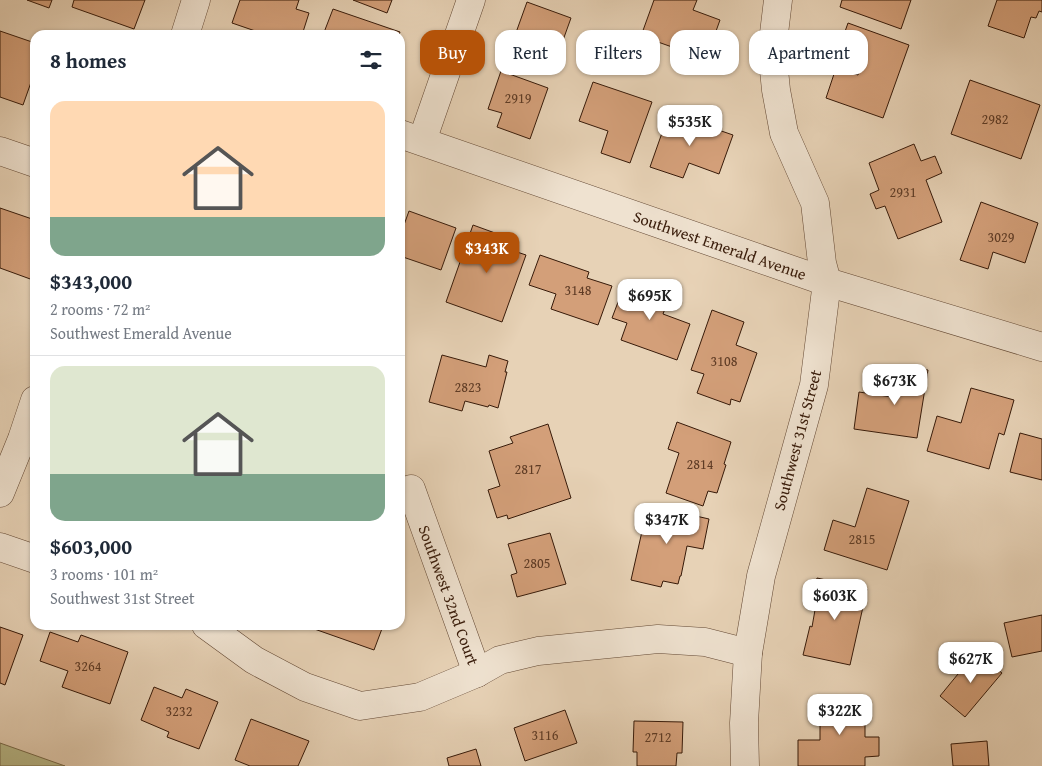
<!DOCTYPE html>
<meta charset="utf-8">
<style>
body{margin:0;font-family:"Gentium Book Plus",serif;background:#f6f6f7;color:#1f2937;height:100vh;display:flex;flex-direction:column;font-size:19px;white-space:nowrap}
*{box-sizing:border-box;margin:0}
p{font-size:16px;color:#747a83}
.icon{flex:none;width:28px;height:28px;fill:none;stroke:currentColor;stroke-width:2;stroke-linecap:round;stroke-linejoin:round}
.map{position:relative;flex:1;overflow:hidden}
.drawer{position:absolute;left:30px;top:30px;width:375px;height:600px;display:flex;flex-direction:column;background:#fff;border-radius:15px;box-shadow:0 1px 4px #0004}
.drawer>*{flex:none}
.guide{position:absolute;left:420px;top:30px;width:475px;height:45px;display:flex;gap:10px}
.price{position:absolute;translate:-50% -42px;padding:0 11px;border-radius:10px;background:#fff;color:#222;font-size:16px;line-height:32px;filter:drop-shadow(0 1px 2px #0008)}
.price::after{content:'';position:absolute;left:50%;top:30px;width:15px;height:11px;margin-left:-8px;background:inherit;clip-path:polygon(0 0,100% 0,50% 100%)}
.price.active{background:#b45309;color:#fff}
ul{padding:0;list-style:none}
li{display:grid;align-content:center;gap:10px;height:265px;padding:0 20px}
li+li{border-top:1px solid #e0e1e3}
li span{display:grid;place-items:center;height:155px;border-radius:15px;color:#555}
li>.icon{margin-inline-start:auto}
span .icon{width:90px;height:90px;fill:#fffc;stroke-width:1}
li b{font-size:21px}
h2{display:flex;justify-content:space-between;align-items:center;height:60px;padding:0 20px;font-size:21px}
.pill{padding:0 18px;border-radius:15px;background:#fff;box-shadow:0 1px 4px #0004;font-size:18px;line-height:45px}
.pill.active{background:#b45309;color:#fff}
.map>svg:first-child{display:block}
.green{fill:#b9bb8b;stroke:#786a4a}
.building{fill:#d39f79;stroke:#371a09}
.lines{fill:none;stroke-linecap:round;stroke-linejoin:round}
.minor-casing{stroke:#634834;stroke-width:29}
.minor{stroke:#efe2d0;stroke-width:28}
.labels{text-anchor:middle;dominant-baseline:central;stroke-width:4;stroke-linejoin:round;paint-order:stroke}
.number-label{font-size:14px;fill:#5e3b25}
.street-label{font-size:16px;fill:#371a09;stroke:#efe2d0}
</style>
<div class="map">
<svg width="1042" height="766" viewBox="0 0 1042 766">
<rect width="100%" height="100%" fill="#e7d2b6"/>
<filter id="stains"><feTurbulence type="fractalNoise" baseFrequency=".004" numOctaves="4"/><feColorMatrix values="0 0 0 0 .2 0 0 0 0 .09 0 0 0 0 .02 0 0 0 .5 -.17"/></filter>
<radialGradient id="worn" r=".72"><stop offset=".6" stop-color="#630" stop-opacity="0"/><stop offset="1" stop-color="#630" stop-opacity=".3"/></radialGradient>
<polygon class="green" points="0,743 65,766 0,766"/>
<g class="building">
<polygon points="27,0 52,0 49,8"/>
<polygon points="74,0 145,0 134,29 72,7"/>
<polygon points="240,0 299,0 296,9 309,13 302,35 267,35 232,23"/>
<polygon points="353,0 392,0 387,13"/>
<polygon points="654,0 697,0 693,10 720,20 706,59 641,36"/>
<polygon points="842,0 911,0 901,29 840,7"/>
<polygon points="997,0 1042,0 1042,12 1039,11 1036,18 1031,17 1024,38 988,26"/>
<polygon points="527,2 571,18 553,68 509,52"/>
<polygon points="333,9 400,32 399,35 323,35"/>
<polygon points="848,23 909,45 883,118 826,98 836,68 858,75 861,65 836,57"/>
<polygon points="0,31 35,43 35,71 23,105 0,97"/>
<polygon points="501,71 548,88 530,139 497,127 502,113 488,109"/>
<polygon points="970,80 1040,105 1021,159 951,134"/>
<polygon points="593,82 652,102 630,163 601,153 608,131 579,121"/>
<polygon points="669,113 733,135 719,174 689,163 683,178 650,167"/>
<polygon points="914,144 921,161 935,156 942,173 926,180 942,222 898,239 885,206 876,209 870,194 879,190 869,163"/>
<polygon points="981,202 1038,223 1025,263 993,252 988,269 960,260"/>
<polygon points="0,208 35,220 35,273 33,280 0,268"/>
<polygon points="409,211 456,228 441,270 400,256 400,236"/>
<polygon points="473,225 517,241 514,251 526,255 502,322 446,302"/>
<polygon points="540,255 589,272 587,278 612,286 598,325 551,309 556,294 529,285"/>
<polygon points="626,281 670,296 663,314 690,324 677,360 621,340 627,323 612,318"/>
<polygon points="712,310 744,322 736,345 757,353 740,402 731,399 730,405 697,393 704,374 691,370"/>
<polygon points="442,355 486,367 489,355 508,361 505,372 507,372 498,408 489,405 488,407 465,401 462,411 429,402"/>
<polygon points="897,366 928,370 917,438 854,429 859,392 892,397"/>
<polygon points="971,388 1014,400 1004,435 999,433 989,469 927,451 937,416 961,423"/>
<polygon points="677,422 731,442 724,464 726,465 717,493 708,491 703,506 666,493 679,453 668,449"/>
<polygon points="548,424 571,498 508,519 507,515 497,518 488,490 500,486 489,451 513,443 510,437"/>
<polygon points="1020,433 1042,439 1042,480 1010,472"/>
<polygon points="867,488 909,501 887,570 824,550 833,520 855,527"/>
<polygon points="648,505 709,519 703,549 687,546 681,576 680,576 678,584 663,581 661,587 631,580"/>
<polygon points="550,533 566,584 517,597 511,575 517,573 508,544"/>
<polygon points="817,578 867,589 850,665 803,655 810,626 812,627 815,610 810,609"/>
<polygon points="1042,615 1042,651 1012,657 1004,623"/>
<polygon points="303,625 381,625 383,626 374,650"/>
<polygon points="0,627 23,635 5,685 0,683"/>
<polygon points="50,632 78,642 81,635 128,652 110,704 62,687 68,671 40,661"/>
<polygon points="976,652 1002,673 965,717 940,696"/>
<polygon points="154,687 182,698 186,689 218,702 199,749 167,737 169,732 141,720"/>
<polygon points="820,698 865,698 865,737 879,737 879,756 865,757 865,766 798,766 798,740 820,740"/>
<polygon points="565,710 577,743 525,761 514,728"/>
<polygon points="251,719 309,741 298,766 250,766 235,760"/>
<polygon points="634,721 683,722 682,753 677,753 676,766 637,766 637,752 633,752"/>
<polygon points="987,741 989,766 953,766 951,744"/>
<polygon points="476,749 481,766 449,766 447,758"/>
</g>
<g class="lines">
<defs>
<g id="minor">
<polyline points="185,35 196,0"/>
<polyline points="400,134 827,282 1042,347"/>
<polyline points="422,141 471,0"/>
<polyline points="0,151 35,163"/>
<polyline points="411,489 477,673"/>
<polyline points="0,493 22,439 35,400"/>
<polyline points="0,547 35,559"/>
<polyline points="206,625 254,660 305,687 360,706 420,697 477,673 500,660 538,651 658,639 705,642 748,653"/>
<polyline points="745,766 744,723 748,653 761,576 814,385 827,282 822,263 815,203 784,133 776,90 772,50 778,0"/>
</g>
</defs>
<use href="#minor" class="minor-casing"/>
<use href="#minor" class="minor"/>
</g>
<g class="labels">
<g class="number-label">
<text x="518" y="98">2919</text>
<text x="995" y="119">2982</text>
<text x="903" y="192">2931</text>
<text x="1001" y="237">3029</text>
<text x="578" y="290">3148</text>
<text x="724" y="361">3108</text>
<text x="468" y="387">2823</text>
<text x="700" y="464">2814</text>
<text x="528" y="469">2817</text>
<text x="862" y="539">2815</text>
<text x="537" y="563">2805</text>
<text x="88" y="666">3264</text>
<text x="179" y="711">3232</text>
<text x="545" y="735">3116</text>
<text x="658" y="737">2712</text>
</g>
<g class="street-label">
<text transform="translate(720 245) rotate(19)">Southwest Emerald Avenue</text>
<text transform="translate(797 440) rotate(-75)">Southwest 31st Street</text>
<text transform="translate(449 595) rotate(70)">Southwest 32nd Court</text>
</g>
</g>
<rect width="100%" height="100%" filter="url(#stains)"/>
<rect width="100%" height="100%" fill="url(#worn)"/>
</svg>
<b class="price" style="left:690px;top:147px">$535K</b>
<b class="price active" style="left:487px;top:274px">$343K</b>
<b class="price" style="left:650px;top:321px">$695K</b>
<b class="price" style="left:895px;top:406px">$673K</b>
<b class="price" style="left:667px;top:545px">$347K</b>
<b class="price" style="left:835px;top:621px">$603K</b>
<b class="price" style="left:971px;top:684px">$627K</b>
<b class="price" style="left:840px;top:736px">$322K</b>
<div class="guide">
<a class="pill active">Buy</a>
<a class="pill">Rent</a>
<a class="pill">Filters</a>
<a class="pill">New</a>
<a class="pill">Apartment</a>
</div>
<section class="drawer">
<h2>8 homes<svg class="icon" aria-label="filters" viewBox="0 0 24 24"><path d="M4 7h16M4 17h16"/><circle cx="9" cy="7" r="2"/><circle cx="15" cy="17" r="2"/></svg></h2>
<ul>
<li><span style="background:linear-gradient(#ffd9b3 75%,#7fa58c 0)"><svg class="icon" aria-label="home" viewBox="0 0 24 24"><path d="M3 11l9-7 9 7M6 9v11h12V9"/></svg></span><div><b>$343,000</b><p>2 rooms · 72 m²</p><p>Southwest Emerald Avenue</p></div></li>
<li><span style="background:linear-gradient(#dfe7d0 70%,#7fa58c 0)"><svg class="icon" aria-label="home" viewBox="0 0 24 24"><path d="M3 11l9-7 9 7M6 9v11h12V9"/></svg></span><div><b>$603,000</b><p>3 rooms · 101 m²</p><p>Southwest 31st Street</p></div></li>
</ul>
</section>
</div>
